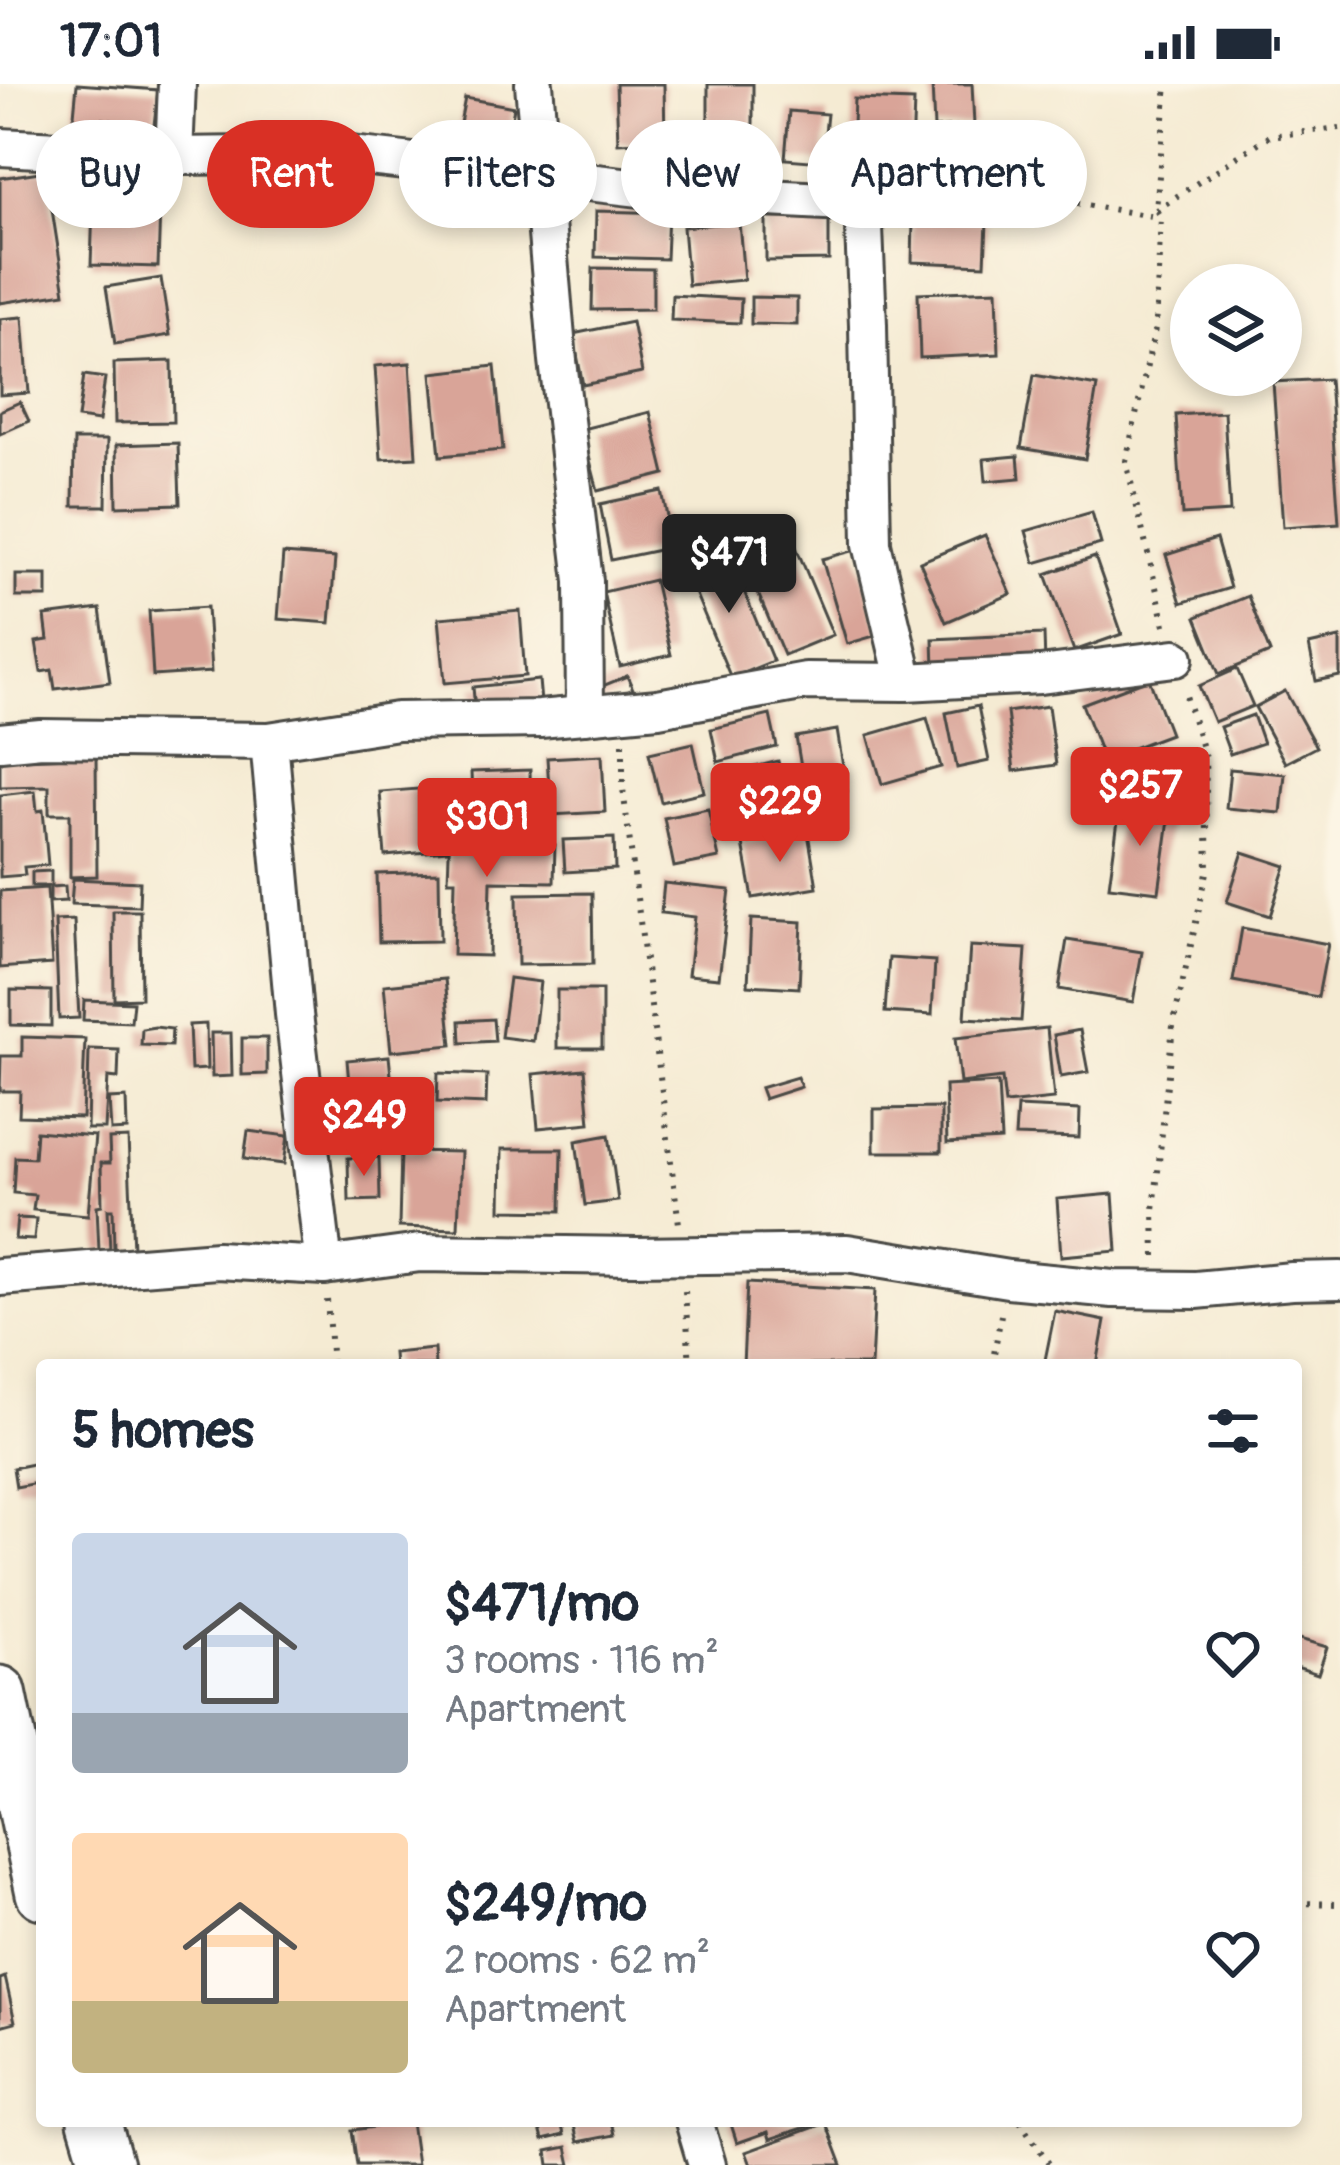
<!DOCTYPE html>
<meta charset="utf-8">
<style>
body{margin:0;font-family:Pangolin,sans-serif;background:#f2f2f3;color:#1f2937;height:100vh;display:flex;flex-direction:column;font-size:45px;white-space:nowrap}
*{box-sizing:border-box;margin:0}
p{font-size:39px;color:#747a83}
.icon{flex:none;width:66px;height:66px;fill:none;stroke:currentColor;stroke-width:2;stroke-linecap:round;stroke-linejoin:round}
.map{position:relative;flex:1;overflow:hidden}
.panel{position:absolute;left:36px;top:1275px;width:1266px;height:768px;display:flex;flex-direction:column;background:#fff;border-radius:12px;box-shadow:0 6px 18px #0003}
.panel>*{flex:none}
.banner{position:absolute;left:36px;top:36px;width:1269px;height:108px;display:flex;gap:24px}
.fabs{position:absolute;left:1170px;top:180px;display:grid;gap:24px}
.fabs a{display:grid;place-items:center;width:132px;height:132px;border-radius:50%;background:#fff;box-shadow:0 6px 18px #0003;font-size:60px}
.price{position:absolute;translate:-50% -102px;padding:0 27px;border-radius:12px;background:#d93025;color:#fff;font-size:39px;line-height:78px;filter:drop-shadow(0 3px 6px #0008)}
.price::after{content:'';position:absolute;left:50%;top:72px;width:36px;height:27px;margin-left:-18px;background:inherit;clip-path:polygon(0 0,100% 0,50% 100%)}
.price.selected{background:#222;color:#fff}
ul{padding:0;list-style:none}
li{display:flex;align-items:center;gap:36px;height:300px;padding:0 36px}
li span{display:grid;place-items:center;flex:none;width:336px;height:240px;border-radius:12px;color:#555}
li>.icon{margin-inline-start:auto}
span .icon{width:144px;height:144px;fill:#fffc;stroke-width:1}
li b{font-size:51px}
h2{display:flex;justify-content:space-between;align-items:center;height:144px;padding:0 36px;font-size:51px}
.tag{padding:0 42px;border-radius:54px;background:#fff;box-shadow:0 6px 18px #0003;font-size:42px;line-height:108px}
.tag.selected{background:#d93025;color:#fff}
.status{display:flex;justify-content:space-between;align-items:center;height:84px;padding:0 60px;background:#fff;direction:ltr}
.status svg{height:33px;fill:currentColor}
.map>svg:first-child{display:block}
.building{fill:#d9a498}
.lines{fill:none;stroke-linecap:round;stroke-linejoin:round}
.minor-casing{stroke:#494844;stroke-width:42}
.secondary-casing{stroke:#494844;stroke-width:57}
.path{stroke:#494844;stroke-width:6;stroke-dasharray:3 9;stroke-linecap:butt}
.minor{stroke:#fff;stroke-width:36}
.secondary{stroke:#fff;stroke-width:51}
</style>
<div class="status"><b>17:01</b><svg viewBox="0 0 49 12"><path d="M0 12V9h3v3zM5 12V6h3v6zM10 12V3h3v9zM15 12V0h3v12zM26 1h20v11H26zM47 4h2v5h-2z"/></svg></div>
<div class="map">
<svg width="1340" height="2081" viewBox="0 0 1340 2081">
<rect width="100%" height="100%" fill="#fcf5e5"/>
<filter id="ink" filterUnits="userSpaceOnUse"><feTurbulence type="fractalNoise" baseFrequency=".00833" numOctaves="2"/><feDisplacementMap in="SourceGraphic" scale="24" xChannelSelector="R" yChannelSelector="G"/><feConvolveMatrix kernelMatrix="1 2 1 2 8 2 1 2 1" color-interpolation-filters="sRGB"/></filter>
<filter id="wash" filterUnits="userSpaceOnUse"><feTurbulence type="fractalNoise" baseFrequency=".004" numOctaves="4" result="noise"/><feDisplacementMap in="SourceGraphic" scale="48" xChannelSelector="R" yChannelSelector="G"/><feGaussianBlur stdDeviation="2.7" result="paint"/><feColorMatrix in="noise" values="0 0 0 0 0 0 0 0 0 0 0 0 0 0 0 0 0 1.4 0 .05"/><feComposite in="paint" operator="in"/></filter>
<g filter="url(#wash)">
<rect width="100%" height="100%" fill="#f5ebd3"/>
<g id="blocks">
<g class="building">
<polygon points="77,0 158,6 152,59 122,56 123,38 103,35 100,66 71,63"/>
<polygon points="616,0 664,0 665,57 618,59"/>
<rect x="708" y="0" width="45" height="59"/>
<polygon points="932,0 972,0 974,41 934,44"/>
<polygon points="465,14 514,23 507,59 458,49"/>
<polygon points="854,15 914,17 912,70 852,68"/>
<polygon points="789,27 827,30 822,78 785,75"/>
<polygon points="679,53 698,56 693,83 674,79"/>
<polygon points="932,62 974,69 969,93 927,85"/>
<polygon points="46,87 65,209 0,219 0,94"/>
<polygon points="93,122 160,123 158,183 91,181"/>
<polygon points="596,127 668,129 666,175 595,173"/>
<polygon points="829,133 829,176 766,177 766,134"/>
<polygon points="913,136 987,138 985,181 912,178"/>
<polygon points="739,138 744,196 688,201 683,143"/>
<polygon points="593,184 653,185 653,225 592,226"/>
<polygon points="161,194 170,251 115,260 106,203"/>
<polygon points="997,206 999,270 920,274 918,209"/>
<polygon points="672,211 741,215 740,239 671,236"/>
<polygon points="751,213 797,214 797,241 751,240"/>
<polygon points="23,233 29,309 0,311 0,235"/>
<polygon points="632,238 642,289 583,301 573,250"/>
<polygon points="172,277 173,338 115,339 114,279"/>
<polygon points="410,279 416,373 381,375 375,282"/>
<polygon points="495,282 503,366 440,372 432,289"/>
<polygon points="84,291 105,294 99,337 78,334"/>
<polygon points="1034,291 1097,302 1085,375 1021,364"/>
<polygon points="1329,295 1339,439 1283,443 1273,298"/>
<polygon points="20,318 29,337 0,350 0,327"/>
<polygon points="650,328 665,390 598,407 582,345"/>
<polygon points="1224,328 1230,428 1182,431 1176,331"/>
<polygon points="74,356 107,356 106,422 73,422"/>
<polygon points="178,359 180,420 117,422 116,361"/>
<polygon points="1018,372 1020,394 986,397 984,375"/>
<polygon points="662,407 673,463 611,476 600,420"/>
<polygon points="1092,428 1101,460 1035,479 1026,447"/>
<polygon points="985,451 1011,510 946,538 920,478"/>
<polygon points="1216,455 1230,504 1181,519 1166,471"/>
<polygon points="796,463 833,551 784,571 747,483"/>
<polygon points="856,466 881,550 847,560 822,475"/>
<polygon points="728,469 773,577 731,594 686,487"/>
<polygon points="283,470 335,474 330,539 278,535"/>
<polygon points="1095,473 1122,550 1074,567 1046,490"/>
<rect x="16" y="491" width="31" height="22"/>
<polygon points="654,496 671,571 620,583 603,508"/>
<polygon points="1248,512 1270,569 1219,590 1196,533"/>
<polygon points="207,523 211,588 153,592 149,527"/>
<polygon points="100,525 110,598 55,605 52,586 41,588 36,558 48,556 45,532"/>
<polygon points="520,527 525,592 445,599 439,534"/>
<polygon points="1044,550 1045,580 934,585 933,555"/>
<polygon points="1340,554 1340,592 1316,597 1309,561"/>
<polygon points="1237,585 1253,622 1214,638 1199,602"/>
<polygon points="627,592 633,605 601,619 595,605"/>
<polygon points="1149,595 1170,650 1103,675 1082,620"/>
<polygon points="539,596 541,619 475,626 473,603"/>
<polygon points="1285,607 1316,663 1285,679 1255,623"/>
<polygon points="978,622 989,677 957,684 946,629"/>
<polygon points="1048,622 1056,681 1014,687 1007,628"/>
<polygon points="770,631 777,663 718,678 711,645"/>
<polygon points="1253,631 1263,659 1230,670 1220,643"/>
<polygon points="927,634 941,683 882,700 868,651"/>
<polygon points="837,646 847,707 806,714 796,653"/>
<polygon points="693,659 704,708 661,718 649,669"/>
<polygon points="602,671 605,728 551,731 547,674"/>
<polygon points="96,672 97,792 70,793 70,730 49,730 49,702 0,703 0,676"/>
<polygon points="778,677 790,724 740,738 728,690"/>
<polygon points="1230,685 1285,690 1281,729 1226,724"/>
<polygon points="530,686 531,736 473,738 471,688"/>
<polygon points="442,703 448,766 385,772 380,708"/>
<polygon points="35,707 37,727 43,726 48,781 24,783 25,791 0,793 0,711"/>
<polygon points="451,719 465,720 464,760 555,761 554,798 491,797 489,872 453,871 455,796 448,796"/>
<polygon points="1120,722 1170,728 1159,808 1109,802"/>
<polygon points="708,725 719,774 674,783 664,734"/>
<polygon points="808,749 817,803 753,814 743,760"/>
<polygon points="614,754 615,785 565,788 563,756"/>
<polygon points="1243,768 1286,782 1270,832 1227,818"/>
<polygon points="51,787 51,802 32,802 32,788"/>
<polygon points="439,788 440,857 379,858 377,790"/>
<polygon points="73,795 140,798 139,822 71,820"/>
<polygon points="664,799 730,806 719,894 688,891 695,833 661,829"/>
<polygon points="65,802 66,817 50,818 50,803"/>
<polygon points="47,804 52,880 0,884 0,807"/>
<polygon points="592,809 593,880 518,881 517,810"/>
<polygon points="113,827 140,827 141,914 114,915"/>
<polygon points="751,835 802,838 799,904 748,901"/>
<polygon points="74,836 79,934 59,935 55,837"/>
<polygon points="1242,844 1328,860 1318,913 1233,897"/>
<polygon points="1067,856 1142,868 1133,918 1059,905"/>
<polygon points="970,862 1026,865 1021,937 965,934"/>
<polygon points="889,874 935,877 932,931 885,928"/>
<polygon points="509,894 540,898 533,957 501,953"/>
<polygon points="445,895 452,961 391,967 384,901"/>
<polygon points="11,906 51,907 51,942 11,941"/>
<rect x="557" y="906" width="45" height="58"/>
<polygon points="84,916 133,918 131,938 83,936"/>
<polygon points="493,935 495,957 461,959 460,937"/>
<polygon points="206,940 207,985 191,986 189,941"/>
<polygon points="155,943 172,945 171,962 141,961 142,945"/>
<polygon points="1047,944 1054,1015 1005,1020 1002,994 960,999 955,954"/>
<polygon points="1080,946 1088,988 1061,993 1054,951"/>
<polygon points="211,949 231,949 232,992 212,993"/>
<polygon points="22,953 85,955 82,1034 19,1032 20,1007 0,1007 1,972 22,972"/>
<polygon points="242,954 267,954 267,990 242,991"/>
<polygon points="89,965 119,966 118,994 108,993 105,1045 87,1045"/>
<polygon points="389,972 396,1041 353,1046 347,976"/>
<polygon points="585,985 590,1039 538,1044 533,990"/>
<polygon points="438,989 487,991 486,1020 437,1018"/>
<polygon points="797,993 801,1003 764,1015 760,1004"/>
<polygon points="998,999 1001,1056 947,1059 945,1002"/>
<polygon points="126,1014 127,1046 111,1047 109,1015"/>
<polygon points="1017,1023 1080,1026 1079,1054 1015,1052"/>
<polygon points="941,1024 941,1068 874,1068 874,1025"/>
<polygon points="36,1047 95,1052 88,1131 33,1126 35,1111 13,1109 15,1073 34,1074"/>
<polygon points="248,1047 288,1052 284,1080 244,1075"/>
<polygon points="609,1051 618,1117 585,1121 576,1057"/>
<polygon points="128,1054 133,1165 114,1166 113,1125 108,1125 110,1166 99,1167 97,1122 102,1121 101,1079 110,1079 109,1055"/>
<polygon points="502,1065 562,1065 561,1127 501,1126"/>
<polygon points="401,1067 461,1068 458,1145 399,1143"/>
<polygon points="379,1073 380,1116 349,1117 348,1074"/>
<polygon points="1113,1110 1117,1167 1061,1172 1057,1115"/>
<polygon points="17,1134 36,1135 34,1156 15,1155"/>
<polygon points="747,1199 875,1206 871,1281 743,1281"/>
<polygon points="1055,1227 1105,1237 1097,1281 1044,1281"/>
<polygon points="434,1265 435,1281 394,1281 393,1269"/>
<polygon points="42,1378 42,1398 16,1403 13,1384"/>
<polygon points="1296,1554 1327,1563 1318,1590 1296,1583"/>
<polygon points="5,1893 15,1938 0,1942 0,1895"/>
<polygon points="538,2037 561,2037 564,2051 543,2056"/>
<polygon points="573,2037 611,2037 614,2051 578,2058"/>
<polygon points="730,2037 822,2037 822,2038 770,2055 768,2048 737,2059"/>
<polygon points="411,2038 417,2081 357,2081 352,2046"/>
<polygon points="826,2039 842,2081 751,2081 746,2068"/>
<polygon points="567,2063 571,2081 549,2081 547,2067"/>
</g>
</g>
</g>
<g filter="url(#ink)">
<use href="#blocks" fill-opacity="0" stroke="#494844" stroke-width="3"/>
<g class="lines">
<defs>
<g id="minor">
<polyline points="534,0 558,277 584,497 585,631"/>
<polyline points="0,63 174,72 343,70 692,110 863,119 868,241 872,460 905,598"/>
<polyline points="174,72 177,0"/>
<polyline points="269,657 294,930 324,1182"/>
<polyline points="0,658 41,654 269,657 397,637 540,635 658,624 806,597 905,598 1040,591 1175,574"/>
<polyline points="0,1193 217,1176 324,1182 420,1169 636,1172 847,1169 1008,1195 1113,1205 1196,1206 1292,1197 1340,1196"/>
<polyline points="694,2037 707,2081"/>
</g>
<g id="secondary">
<polyline points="0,1608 42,1809"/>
<polyline points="94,2037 107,2081"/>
</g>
</defs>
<use href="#minor" class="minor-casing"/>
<use href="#secondary" class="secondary-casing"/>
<g class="path">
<polyline points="897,119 1074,119 1158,133"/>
<polyline points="1156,126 1269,52 1340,44"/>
<polyline points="1165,541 1126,377 1155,245 1161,134 1156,126 1167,0"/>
<polyline points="623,659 623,705 679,1140"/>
<polyline points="1155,1172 1154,1126 1173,942 1208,784 1205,674 1184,605"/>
<polyline points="685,1207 690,1281"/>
<polyline points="327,1216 332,1281"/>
<polyline points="992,1281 1001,1231"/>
<polyline points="1296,1819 1340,1820"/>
<polyline points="1020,2037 1050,2081"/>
</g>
<use href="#minor" class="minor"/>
<use href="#secondary" class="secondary"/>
</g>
</g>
</svg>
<div class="fabs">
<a><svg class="icon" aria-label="layers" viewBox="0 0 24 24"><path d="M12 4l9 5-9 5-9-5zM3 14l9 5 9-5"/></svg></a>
</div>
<b class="price selected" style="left:729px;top:532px">$471</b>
<b class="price" style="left:1140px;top:765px">$257</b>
<b class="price" style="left:780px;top:781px">$229</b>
<b class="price" style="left:487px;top:796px">$301</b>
<b class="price" style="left:364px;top:1095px">$249</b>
<div class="banner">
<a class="tag">Buy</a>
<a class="tag selected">Rent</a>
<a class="tag">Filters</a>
<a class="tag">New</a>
<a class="tag">Apartment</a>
</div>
<section class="panel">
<h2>5 homes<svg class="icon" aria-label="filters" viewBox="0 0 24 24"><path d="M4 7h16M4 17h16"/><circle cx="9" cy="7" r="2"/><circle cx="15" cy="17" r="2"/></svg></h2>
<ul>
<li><span style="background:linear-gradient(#c9d6e8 75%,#9aa5b1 0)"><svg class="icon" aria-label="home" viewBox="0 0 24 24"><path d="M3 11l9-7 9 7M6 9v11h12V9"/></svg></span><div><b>$471/mo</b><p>3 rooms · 116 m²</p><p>Apartment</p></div><svg class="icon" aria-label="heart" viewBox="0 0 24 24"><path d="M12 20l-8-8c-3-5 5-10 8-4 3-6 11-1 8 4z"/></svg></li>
<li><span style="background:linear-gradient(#ffd9b3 70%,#c2b280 0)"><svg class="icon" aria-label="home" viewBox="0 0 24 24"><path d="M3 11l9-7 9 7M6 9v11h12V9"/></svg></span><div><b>$249/mo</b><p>2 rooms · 62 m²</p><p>Apartment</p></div><svg class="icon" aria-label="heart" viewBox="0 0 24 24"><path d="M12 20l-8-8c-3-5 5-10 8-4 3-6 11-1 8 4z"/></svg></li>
</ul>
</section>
</div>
